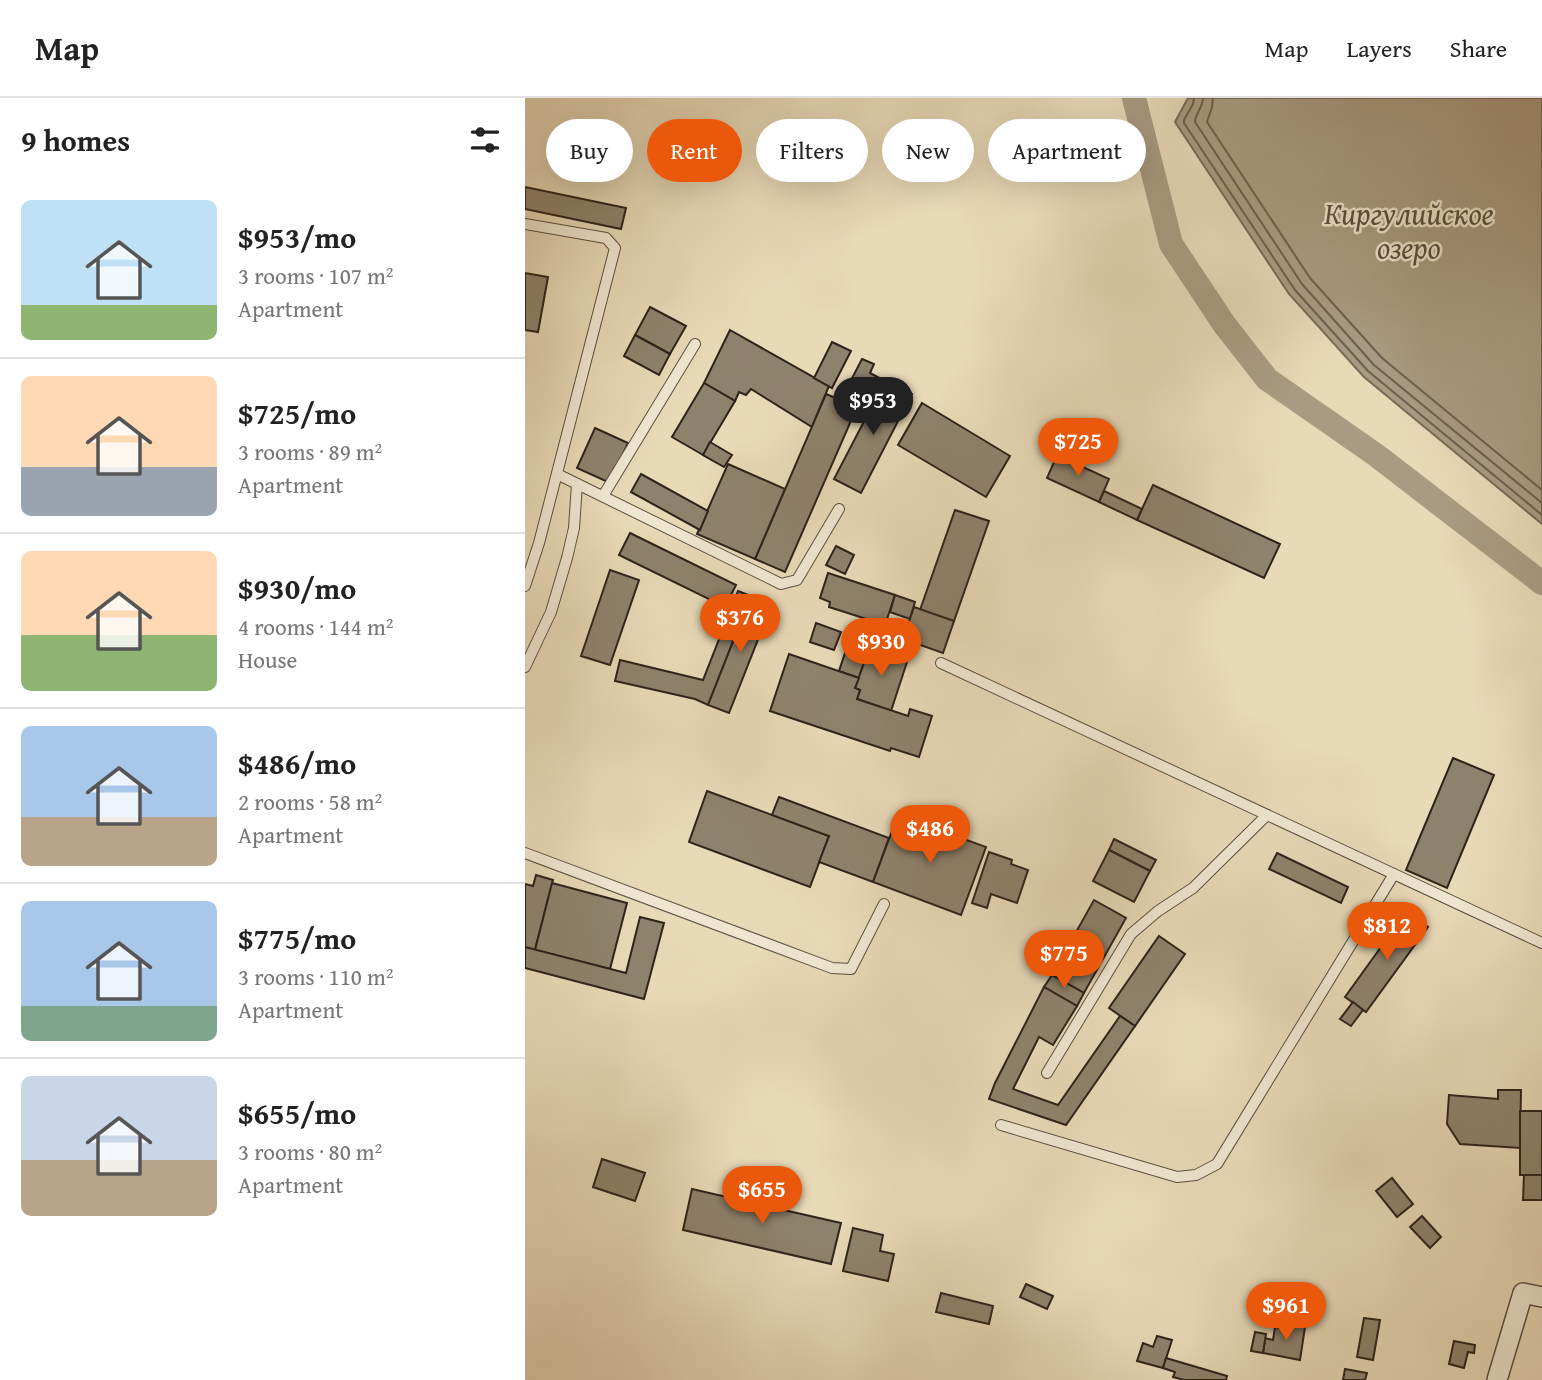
<!DOCTYPE html>
<meta charset="utf-8">
<style>
body{margin:0;font-family:"Gentium Book Plus",serif;background:#f6f6f6;color:#222;height:100vh;display:flex;flex-direction:column;font-size:26px;white-space:nowrap}
*{box-sizing:border-box;margin:0}
p{font-size:23px;color:#767676}
.icon{flex:none;width:38px;height:38px;fill:none;stroke:currentColor;stroke-width:2;stroke-linecap:round;stroke-linejoin:round}
.map{position:relative;flex:1;overflow:hidden}
.side{display:flex;flex-direction:column;background:#fff;width:525px}
.side>*{flex:none}
.hud{position:absolute;left:21px;top:21px;width:665px;height:63px;display:flex;gap:14px}
.price{position:absolute;translate:-50% -60px;padding:0 16px;border-radius:24px;background:#ea580c;color:#fff;font-size:23px;line-height:46px;filter:drop-shadow(0 2px 4px #0008)}
.price::after{content:'';position:absolute;left:50%;top:42px;width:21px;height:16px;margin-left:-10px;background:inherit;clip-path:polygon(0 0,100% 0,50% 100%)}
.price.active{background:#222;color:#fff}
ul{padding:0;list-style:none}
li{display:flex;align-items:center;gap:21px;height:175px;padding:0 21px}
li+li{border-top:2px solid #e0e0e0}
li span{display:grid;place-items:center;flex:none;width:196px;height:140px;border-radius:10px;color:#555}
li>.icon{margin-inline-start:auto}
span .icon{width:84px;height:84px;fill:#fffc;stroke-width:1}
li b{font-size:30px}
h2{display:flex;justify-content:space-between;align-items:center;height:84px;padding:0 21px;font-size:30px}
.pill{padding:0 24px;border-radius:32px;background:#fff;box-shadow:0 7px 28px #0002;font-size:24px;line-height:63px}
.pill.active{background:#ea580c;color:#fff}
header{display:flex;align-items:center;gap:42px;box-sizing:border-box;height:98px;padding:0 35px;background:#fff;border-bottom:2px solid #e0e0e0}
header strong{font-size:33px}
nav{display:flex;gap:38px;margin-inline-start:auto;font-size:24px}
main{display:flex;flex:1;min-height:0}
.map>svg:first-child{display:block}
.water{fill:#a99b82;stroke:#786b58;stroke-width:2}
.lines{fill:none;stroke-linecap:round;stroke-linejoin:round}
.shore{stroke:#6c5f4e;stroke-width:2}
.canal{stroke:#a99b82;stroke-width:24}
.building{fill:#8f826c;stroke:#2e231a;stroke-width:2}
.service-casing{stroke:#5c5041;stroke-width:12}
.minor-casing{stroke:#5c5041;stroke-width:22}
.service{stroke:#f0e6d0;stroke-width:10}
.minor{stroke:#f0e6d0;stroke-width:19}
.labels{text-anchor:middle;dominant-baseline:central;stroke-width:5;stroke-linejoin:round;paint-order:stroke}
.water-label{font-size:30px;font-style:italic;fill:#594d3e;stroke:#f0e6d0}
</style>
<header>
<strong>Map</strong>
<nav><a>Map</a><a>Layers</a><a>Share</a></nav>
</header>
<main>
<section class="side">
<h2>9 homes<svg class="icon" aria-label="filters" viewBox="0 0 24 24"><path d="M4 7h16M4 17h16"/><circle cx="9" cy="7" r="2"/><circle cx="15" cy="17" r="2"/></svg></h2>
<ul>
<li><span style="background:linear-gradient(#bfe0f5 75%,#8fb573 0)"><svg class="icon" aria-label="home" viewBox="0 0 24 24"><path d="M3 11l9-7 9 7M6 9v11h12V9"/></svg></span><div><b>$953/mo</b><p>3 rooms · 107 m²</p><p>Apartment</p></div></li>
<li><span style="background:linear-gradient(#ffd9b3 65%,#9aa5b1 0)"><svg class="icon" aria-label="home" viewBox="0 0 24 24"><path d="M3 11l9-7 9 7M6 9v11h12V9"/></svg></span><div><b>$725/mo</b><p>3 rooms · 89 m²</p><p>Apartment</p></div></li>
<li><span style="background:linear-gradient(#ffd9b3 60%,#8fb573 0)"><svg class="icon" aria-label="home" viewBox="0 0 24 24"><path d="M3 11l9-7 9 7M6 9v11h12V9"/></svg></span><div><b>$930/mo</b><p>4 rooms · 144 m²</p><p>House</p></div></li>
<li><span style="background:linear-gradient(#a9c7e8 65%,#b9a48a 0)"><svg class="icon" aria-label="home" viewBox="0 0 24 24"><path d="M3 11l9-7 9 7M6 9v11h12V9"/></svg></span><div><b>$486/mo</b><p>2 rooms · 58 m²</p><p>Apartment</p></div></li>
<li><span style="background:linear-gradient(#a9c7e8 75%,#7fa58c 0)"><svg class="icon" aria-label="home" viewBox="0 0 24 24"><path d="M3 11l9-7 9 7M6 9v11h12V9"/></svg></span><div><b>$775/mo</b><p>3 rooms · 110 m²</p><p>Apartment</p></div></li>
<li><span style="background:linear-gradient(#c9d6e8 60%,#b9a48a 0)"><svg class="icon" aria-label="home" viewBox="0 0 24 24"><path d="M3 11l9-7 9 7M6 9v11h12V9"/></svg></span><div><b>$655/mo</b><p>3 rooms · 80 m²</p><p>Apartment</p></div></li>
</ul>
</section>
<div class="map">
<svg width="1017" height="1282" viewBox="0 0 1017 1282">
<rect width="100%" height="100%" fill="#e8d9b7"/>
<filter id="stains"><feTurbulence type="fractalNoise" baseFrequency=".00286" numOctaves="4"/><feColorMatrix values="0 0 0 0 .2 0 0 0 0 .09 0 0 0 0 .02 0 0 0 .5 -.17"/></filter>
<radialGradient id="worn" r=".72"><stop offset=".6" stop-color="#630" stop-opacity="0"/><stop offset="1" stop-color="#630" stop-opacity=".3"/></radialGradient>
<polygon class="water" points="663,0 1017,0 1017,426 839,279 764,196 650,24"/>
<g class="lines">
<g class="shore">
<polyline points="669,0 668,6 659,22 659,25 770,192 843,273 1017,417"/>
<path d="M 678,0 C 678,9 670,16 670,24 L 777,186 L 849,267 L 1017,405"/>
<polyline points="688,0 687,9 682,24 785,180 857,260 1017,392"/>
</g>
<polyline class="canal" points="609,0 646,146 699,226 742,281 851,357 1017,485"/>
</g>
<g class="building">
<polygon points="0,89 101,110 96,131 0,111"/>
<polygon points="0,175 23,179 13,234 0,232"/>
<polygon points="125,209 161,228 145,256 110,237"/>
<polygon points="205,232 304,288 287,329 226,291 221,297 214,294 210,303 179,285"/>
<polygon points="110,237 145,256 134,277 99,258"/>
<polygon points="307,244 326,253 307,290 289,280"/>
<polygon points="337,261 349,266 345,275 360,283 351,300 324,286"/>
<polygon points="360,283 387,296 336,395 309,381"/>
<polygon points="179,285 210,303 178,357 147,339"/>
<polygon points="335,292 351,300 340,322 329,317 332,309 327,307"/>
<polygon points="301,296 332,309 260,474 230,461"/>
<polygon points="397,305 485,358 461,399 373,347"/>
<polygon points="70,330 103,345 85,385 52,370"/>
<polygon points="185,344 207,357 199,369 178,357"/>
<polygon points="532,357 584,381 574,404 522,380"/>
<polygon points="203,366 260,391 230,461 172,436"/>
<polygon points="116,376 183,413 175,432 106,394"/>
<polygon points="628,387 755,446 739,480 612,422"/>
<polygon points="579,393 617,411 612,422 574,404"/>
<polygon points="430,412 464,423 429,523 395,512"/>
<polygon points="105,435 211,487 200,509 94,457"/>
<polygon points="311,448 329,457 320,476 301,467"/>
<polygon points="85,472 114,482 85,567 56,558"/>
<polygon points="303,475 370,497 360,527 304,509 305,504 295,500"/>
<polygon points="213,493 226,498 183,607 170,601 90,583 95,562 178,582"/>
<polygon points="370,497 390,504 385,521 365,514"/>
<polygon points="226,498 247,506 204,615 183,607"/>
<polygon points="389,509 429,523 418,555 378,541"/>
<polygon points="291,525 316,534 309,552 285,544"/>
<polygon points="326,537 346,544 334,580 314,573"/>
<polygon points="345,548 383,561 366,613 332,601 335,592 330,590"/>
<polygon points="264,556 334,580 330,590 335,592 332,601 383,618 385,611 407,618 394,659 366,650 365,653 245,613"/>
<polygon points="928,660 969,677 922,790 881,772"/>
<polygon points="182,693 304,738 285,789 164,744"/>
<polygon points="254,699 364,740 348,784 294,764 304,738 247,717"/>
<polygon points="373,717 461,749 436,817 348,784"/>
<polygon points="589,741 631,762 625,773 584,752"/>
<polygon points="584,752 625,773 609,804 568,783"/>
<polygon points="464,754 487,762 486,766 503,772 492,805 466,796 462,810 447,805"/>
<polygon points="752,755 823,789 816,805 744,771"/>
<polygon points="11,777 28,782 10,852 0,849 0,786 8,788"/>
<polygon points="27,785 102,805 85,871 10,852"/>
<polygon points="569,802 601,820 559,895 527,877"/>
<polygon points="882,813 903,829 841,914 820,899"/>
<polygon points="115,819 139,825 119,901 0,870 0,849 101,875"/>
<polygon points="634,838 660,856 610,928 584,910"/>
<polygon points="527,877 559,895 552,908 519,889"/>
<polygon points="519,889 552,908 528,947 514,939 488,991 533,1007 595,918 610,928 541,1027 464,1001 470,985"/>
<polygon points="828,904 838,912 826,928 815,921"/>
<polygon points="973,992 996,992 995,1050 935,1046 922,1026 924,997 973,1001"/>
<rect x="995" y="1013" width="22" height="64"/>
<polygon points="77,1061 120,1075 110,1103 68,1089"/>
<polygon points="999,1077 1017,1077 1017,1102 998,1102"/>
<polygon points="867,1080 888,1106 872,1119 851,1093"/>
<polygon points="167,1091 316,1125 306,1166 158,1132"/>
<polygon points="897,1118 916,1139 905,1150 885,1129"/>
<polygon points="328,1130 358,1137 355,1153 369,1156 363,1183 318,1173"/>
<polygon points="501,1186 528,1198 522,1211 495,1199"/>
<polygon points="416,1195 468,1208 464,1226 411,1214"/>
<polygon points="839,1220 855,1222 848,1262 832,1259"/>
<polygon points="762,1226 780,1229 775,1262 738,1255 740,1240 748,1242 750,1229 761,1231"/>
<polygon points="730,1234 741,1236 738,1255 726,1253"/>
<polygon points="632,1238 647,1242 638,1270 612,1263 618,1245 628,1249"/>
<polygon points="929,1243 950,1247 949,1255 943,1254 939,1270 924,1266"/>
<polygon points="641,1260 702,1278 701,1282 659,1282 648,1279 650,1274 638,1270"/>
<polygon points="820,1271 842,1275 840,1282 818,1282"/>
</g>
<g class="lines">
<defs>
<g id="service">
<polyline points="0,126 81,140 90,150 14,445 0,488"/>
<polyline points="32,376 256,486 272,482 314,411"/>
<polyline points="78,398 170,246"/>
<polyline points="416,565 1017,845"/>
<polyline points="0,569 26,514 42,460 49,430 52,386"/>
<polyline points="0,755 307,870 326,871 359,806"/>
<polyline points="522,975 606,836 633,813 668,790 742,717"/>
<polyline points="476,1027 652,1079 671,1077 692,1066 869,776"/>
</g>
<polyline id="minor" points="972,1282 998,1195 1017,1199"/>
</defs>
<use href="#service" class="service-casing"/>
<use href="#minor" class="minor-casing"/>
<use href="#service" class="service"/>
<use href="#minor" class="minor"/>
</g>
<g class="labels">
<g class="water-label">
<text x="884" y="115">Киргулийское<tspan x="884" dy="34">озеро</tspan></text>
</g>
</g>
<rect width="100%" height="100%" filter="url(#stains)"/>
<rect width="100%" height="100%" fill="url(#worn)"/>
</svg>
<b class="price active" style="left:348px;top:339px">$953</b>
<b class="price" style="left:553px;top:380px">$725</b>
<b class="price" style="left:215px;top:556px">$376</b>
<b class="price" style="left:356px;top:580px">$930</b>
<b class="price" style="left:405px;top:767px">$486</b>
<b class="price" style="left:862px;top:864px">$812</b>
<b class="price" style="left:539px;top:892px">$775</b>
<b class="price" style="left:237px;top:1128px">$655</b>
<b class="price" style="left:761px;top:1244px">$961</b>
<div class="hud">
<a class="pill">Buy</a>
<a class="pill active">Rent</a>
<a class="pill">Filters</a>
<a class="pill">New</a>
<a class="pill">Apartment</a>
</div>
</div>
</main>
